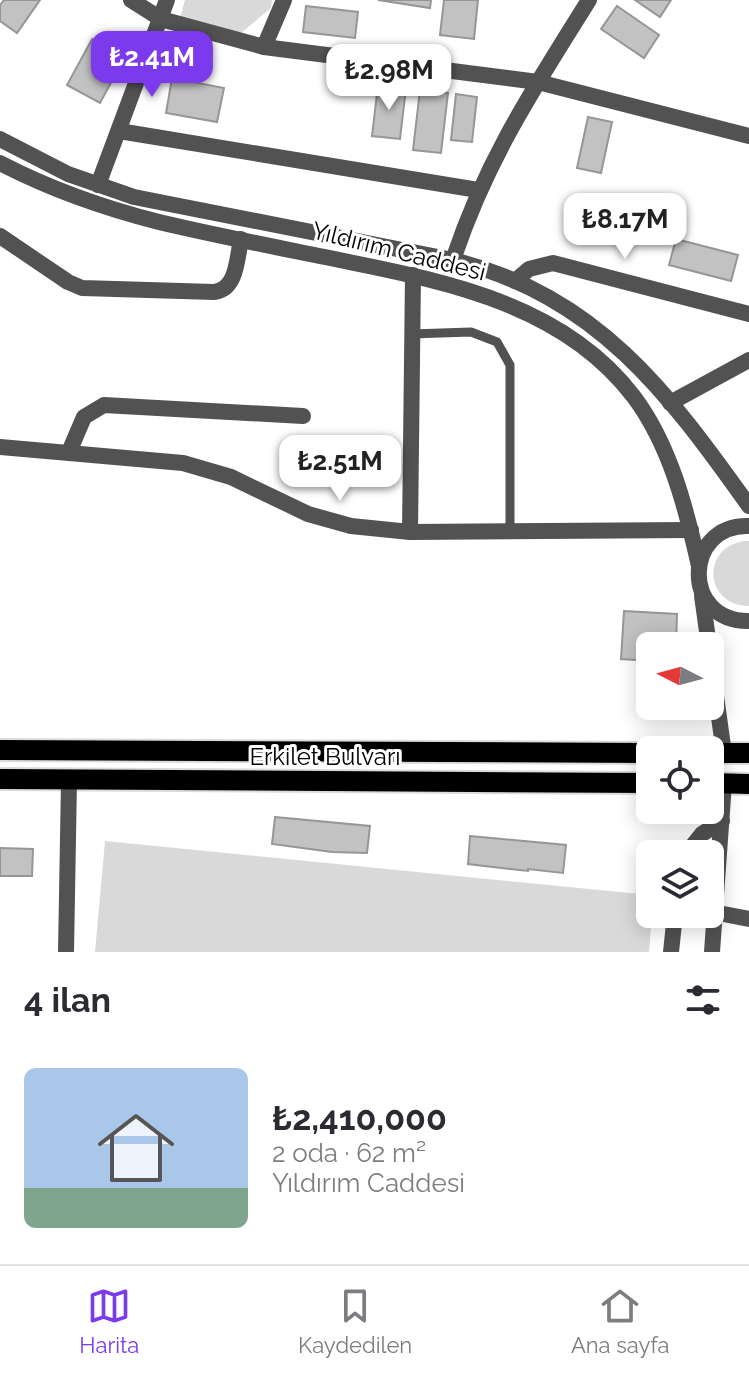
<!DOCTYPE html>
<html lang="tr">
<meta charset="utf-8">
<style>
body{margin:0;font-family:Raleway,sans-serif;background:#f2f2f3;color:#2b2b33;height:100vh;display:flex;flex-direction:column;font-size:30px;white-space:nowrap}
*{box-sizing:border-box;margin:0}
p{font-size:26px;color:#7c7c81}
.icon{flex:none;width:44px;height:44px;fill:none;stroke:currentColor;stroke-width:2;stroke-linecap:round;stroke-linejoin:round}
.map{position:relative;height:952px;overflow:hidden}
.sheet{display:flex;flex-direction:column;background:#fff;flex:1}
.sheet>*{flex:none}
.needle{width:52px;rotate:276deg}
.buttons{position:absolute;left:636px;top:632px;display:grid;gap:16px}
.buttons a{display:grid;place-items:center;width:88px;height:88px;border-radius:12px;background:#fff;box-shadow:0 4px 20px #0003;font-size:40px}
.price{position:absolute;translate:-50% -68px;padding:0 18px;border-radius:16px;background:#fff;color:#222;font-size:26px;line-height:52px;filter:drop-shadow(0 2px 4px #0008)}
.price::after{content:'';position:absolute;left:50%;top:48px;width:24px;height:18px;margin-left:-12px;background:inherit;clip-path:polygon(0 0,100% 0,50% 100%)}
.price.active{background:#7c3aed;color:#fff}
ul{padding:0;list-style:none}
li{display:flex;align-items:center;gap:24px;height:200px;padding:0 24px}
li+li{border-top:2px solid #e1e1e2}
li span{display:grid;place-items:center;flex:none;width:224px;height:160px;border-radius:12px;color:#555}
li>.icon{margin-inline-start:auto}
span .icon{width:96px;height:96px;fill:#fffc;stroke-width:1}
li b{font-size:34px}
h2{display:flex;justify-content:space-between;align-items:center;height:96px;padding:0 24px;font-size:34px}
.tab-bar{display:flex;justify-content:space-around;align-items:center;height:112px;border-top:2px solid #e1e1e2;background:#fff;font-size:22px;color:#7c7c81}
.tab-bar a{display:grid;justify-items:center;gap:4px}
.tab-bar .active{color:#7c3aed}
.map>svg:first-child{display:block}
.green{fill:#d9d9d9}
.building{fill:#c2c2c2;stroke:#969696;stroke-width:2}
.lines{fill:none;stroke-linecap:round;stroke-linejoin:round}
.primary-casing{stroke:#dbdbdb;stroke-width:24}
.service{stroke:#525252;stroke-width:9}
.minor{stroke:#525252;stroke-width:16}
.tertiary{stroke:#525252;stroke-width:16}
.primary{stroke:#000;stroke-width:20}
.labels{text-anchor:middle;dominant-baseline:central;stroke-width:6;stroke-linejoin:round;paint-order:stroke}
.street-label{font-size:24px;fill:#000;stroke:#fff}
</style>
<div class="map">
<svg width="749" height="952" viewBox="0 0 749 952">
<rect width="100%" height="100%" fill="#fff"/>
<g class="green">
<polygon points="185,0 272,0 271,8 240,34 180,18"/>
<path d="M 744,541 L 749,541 L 749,606 C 705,606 700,548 744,541 Z"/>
<polygon points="105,841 650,895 650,914 652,914 649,952 95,952"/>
</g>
<g class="building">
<polygon points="4,0 40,0 17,33 0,21 0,5"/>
<polygon points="378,0 431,0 430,8"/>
<polygon points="444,0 478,0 474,39 440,35"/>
<polygon points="635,0 671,0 660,17"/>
<polygon points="306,6 358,12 355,38 303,32"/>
<polygon points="617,6 659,35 644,58 601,29"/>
<polygon points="92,39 125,57 100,103 67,85"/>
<polygon points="172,78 224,88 217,122 166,113"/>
<polygon points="378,85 406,88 400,139 372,136"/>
<polygon points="420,90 448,93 441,153 413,150"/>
<polygon points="456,94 477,97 472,142 451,140"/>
<polygon points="588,117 612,122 601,173 577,168"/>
<polygon points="676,239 738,255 731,281 669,265"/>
<polygon points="624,611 677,614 676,646 650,646 650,661 621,659"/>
<polygon points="275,817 370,826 367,853 332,852 272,844"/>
<polygon points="470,836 566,845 563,873 528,869 528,871 468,864"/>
<polygon points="0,848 33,849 32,876 0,876"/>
</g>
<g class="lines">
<defs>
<g id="primary">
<polyline points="0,750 650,753"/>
<polyline points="710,753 749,753"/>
<polyline points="0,779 650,783"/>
<polyline points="710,783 749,784"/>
</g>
</defs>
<use href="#primary" class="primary-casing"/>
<polyline class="service" points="411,334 471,332 497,342 510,365 510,532"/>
<g class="minor">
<polyline points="131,0 161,19 264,47 538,82 749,136"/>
<polyline points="264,47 284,0"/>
<polyline points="119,131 478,190"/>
<polyline points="98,185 167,0"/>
<path d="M 0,236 L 68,282 L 82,288 L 214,292 C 237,290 237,258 241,239"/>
<path d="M 453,260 C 486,160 534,88 589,0"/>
<polyline points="515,281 529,269 553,263 749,314"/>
<polyline points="670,403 749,360"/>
<polyline points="0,447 183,463 231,477 308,514 351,526 410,532 691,530"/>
<polyline points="69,452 84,417 104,405 303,416"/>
<polyline points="410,532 413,275"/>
<polyline points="686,854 702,834 722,821"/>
<polyline points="713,912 749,919"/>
<polyline points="66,952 69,781"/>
<polyline points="671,952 675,914"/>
<polyline points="712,952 724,783"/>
</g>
<g class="tertiary">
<path d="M 0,139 L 68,174 L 134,197 L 453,260 C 597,296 667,391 749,506"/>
<path d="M 0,163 C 50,189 104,208 159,222 C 222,237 286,249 349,262 C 453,283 566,307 634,397 C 670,445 686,508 699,566"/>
<path d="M 749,526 C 683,524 681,622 749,621"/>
<polyline points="702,596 709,646"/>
<polyline points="710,653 724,753"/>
</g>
<use href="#primary" class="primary"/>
</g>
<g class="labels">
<g class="street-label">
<text transform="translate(399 251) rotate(14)">Yıldırım Caddesi</text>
<text x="325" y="756">Erkilet Bulvarı</text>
</g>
</g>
</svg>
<div class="buttons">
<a><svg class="needle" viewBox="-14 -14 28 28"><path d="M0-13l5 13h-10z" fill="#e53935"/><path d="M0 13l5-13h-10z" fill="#7c7c81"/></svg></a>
<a><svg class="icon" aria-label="locate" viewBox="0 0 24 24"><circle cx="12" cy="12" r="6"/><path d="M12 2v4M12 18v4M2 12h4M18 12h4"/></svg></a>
<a><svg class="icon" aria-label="layers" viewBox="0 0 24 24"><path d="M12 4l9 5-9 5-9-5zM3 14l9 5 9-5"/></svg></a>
</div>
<b class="price active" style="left:152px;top:99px">₺2.41M</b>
<b class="price" style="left:389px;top:112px">₺2.98M</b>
<b class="price" style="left:625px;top:261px">₺8.17M</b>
<b class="price" style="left:340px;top:503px">₺2.51M</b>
</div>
<section class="sheet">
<h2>4 ilan<svg class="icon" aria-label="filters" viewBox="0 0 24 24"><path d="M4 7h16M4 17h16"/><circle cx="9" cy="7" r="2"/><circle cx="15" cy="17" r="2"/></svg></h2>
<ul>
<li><span style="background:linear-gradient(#a9c7e8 75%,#7fa58c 0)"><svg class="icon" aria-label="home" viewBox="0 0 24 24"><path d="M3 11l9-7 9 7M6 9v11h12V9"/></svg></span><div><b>₺2,410,000</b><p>2 oda · 62 m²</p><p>Yıldırım Caddesi</p></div></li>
</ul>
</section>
<nav class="tab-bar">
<a class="active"><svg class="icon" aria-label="map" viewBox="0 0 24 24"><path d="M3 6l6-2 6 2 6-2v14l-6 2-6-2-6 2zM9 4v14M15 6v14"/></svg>Harita</a>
<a><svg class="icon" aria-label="saved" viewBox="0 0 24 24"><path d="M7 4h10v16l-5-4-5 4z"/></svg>Kaydedilen</a>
<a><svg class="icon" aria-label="home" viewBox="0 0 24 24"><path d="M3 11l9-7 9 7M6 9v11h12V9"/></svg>Ana sayfa</a>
</nav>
